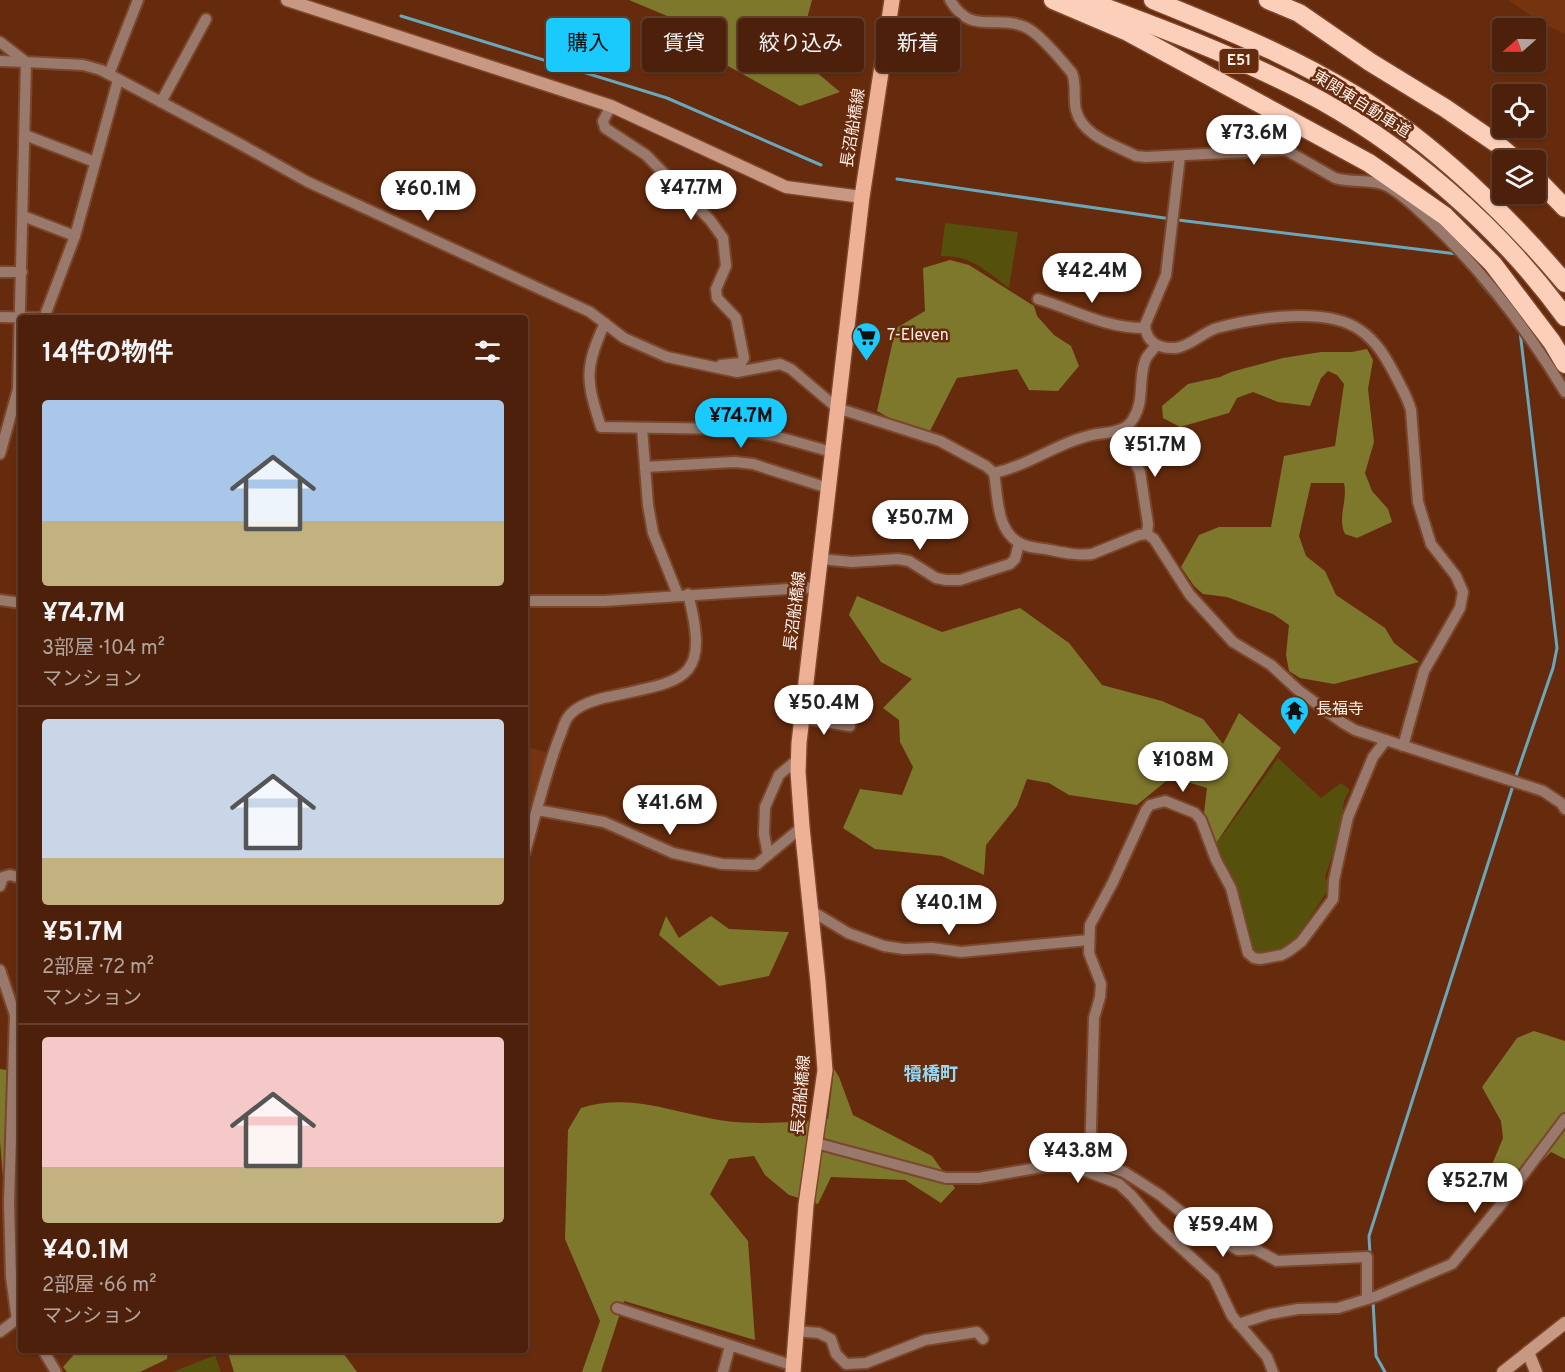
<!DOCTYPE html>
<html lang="ja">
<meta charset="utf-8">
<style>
body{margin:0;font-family:Overpass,"Noto Sans JP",sans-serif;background:#532813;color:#f1f3f6;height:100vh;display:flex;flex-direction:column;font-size:22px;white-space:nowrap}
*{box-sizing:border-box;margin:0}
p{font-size:20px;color:#b2a39c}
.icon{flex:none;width:33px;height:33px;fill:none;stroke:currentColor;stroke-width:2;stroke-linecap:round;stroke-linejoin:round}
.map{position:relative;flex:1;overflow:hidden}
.panel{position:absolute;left:18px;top:315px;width:510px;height:1038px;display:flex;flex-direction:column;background:#4c200a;border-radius:6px;box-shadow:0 2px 4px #0004,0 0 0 2px #633e2b}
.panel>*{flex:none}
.top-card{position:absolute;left:546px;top:18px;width:570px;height:54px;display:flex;gap:12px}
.needle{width:39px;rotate:250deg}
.fabs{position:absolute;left:1492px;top:18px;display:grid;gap:12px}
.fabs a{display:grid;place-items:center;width:54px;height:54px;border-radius:6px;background:#4c200a;box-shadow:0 2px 4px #0004,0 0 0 2px #633e2b;font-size:30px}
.price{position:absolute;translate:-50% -51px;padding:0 14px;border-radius:21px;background:#fff;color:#222;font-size:20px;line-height:39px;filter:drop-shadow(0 2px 3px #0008)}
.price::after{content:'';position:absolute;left:50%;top:36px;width:18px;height:14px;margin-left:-9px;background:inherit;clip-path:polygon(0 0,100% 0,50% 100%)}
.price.current{background:#1bcafc;color:#111}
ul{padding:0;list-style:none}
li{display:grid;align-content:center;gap:12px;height:318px;padding:0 24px}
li+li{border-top:2px solid #633e2b}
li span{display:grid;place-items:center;height:186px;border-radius:6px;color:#555}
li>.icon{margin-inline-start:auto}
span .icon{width:108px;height:108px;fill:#fffc;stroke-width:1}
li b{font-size:26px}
h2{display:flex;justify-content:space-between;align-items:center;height:72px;padding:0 24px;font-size:26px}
.pill{padding:0 21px;border-radius:6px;background:#4c200a;box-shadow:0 2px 4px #0004,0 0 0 2px #633e2b;font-size:21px;line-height:54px}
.pill.current{background:#1bcafc;color:#111}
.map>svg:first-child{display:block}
.built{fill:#753310}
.green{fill:#55500c}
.forest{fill:#7e782d}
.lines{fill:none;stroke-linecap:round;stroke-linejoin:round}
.stream{stroke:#6ba7bb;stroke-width:3}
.street-casing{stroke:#7b472c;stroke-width:14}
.secondary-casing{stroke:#7b472c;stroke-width:15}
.primary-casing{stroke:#7b472c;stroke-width:18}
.highway-casing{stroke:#7b472c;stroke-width:21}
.street{stroke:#98796b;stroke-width:10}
.secondary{stroke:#c99883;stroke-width:12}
.primary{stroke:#eeb195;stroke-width:15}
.highway{stroke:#fccfbb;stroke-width:18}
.labels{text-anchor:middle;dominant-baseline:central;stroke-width:5;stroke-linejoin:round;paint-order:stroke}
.shield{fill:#662b0d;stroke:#d1b5a7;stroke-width:1.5}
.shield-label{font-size:15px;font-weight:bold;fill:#fff0e9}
.street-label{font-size:16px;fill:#fff0e9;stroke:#662b0d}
.poi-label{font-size:16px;fill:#fff0e9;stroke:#662b0d;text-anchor:start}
.neighbourhood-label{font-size:18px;font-weight:bold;fill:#95dbf7;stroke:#662b0d}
</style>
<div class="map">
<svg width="1565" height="1372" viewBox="0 0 1565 1372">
<rect width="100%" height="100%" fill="#662b0d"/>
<g class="built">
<polygon points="1508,0 1565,0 1565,34 1545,25"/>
<polygon points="525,746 552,754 525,854"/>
</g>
<g class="green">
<path d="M 945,223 L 1018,232 L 1009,288 C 986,271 971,255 941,256 Z"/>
<polygon points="1278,758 1321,798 1341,783 1350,790 1344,801 1341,829 1325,877 1330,887 1294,942 1277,952 1260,954 1254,950 1248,938 1214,844 1225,832"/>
<polygon points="215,1355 221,1372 173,1372"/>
</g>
<g class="forest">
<polygon points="629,0 812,0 797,56 840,92 800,106 728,66 672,18"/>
<polygon points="950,260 969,265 1034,306 1037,316 1054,335 1071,346 1079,366 1058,391 1029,390 1017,369 957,378 929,433 893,420 877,411 894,336 898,327 925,311 923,268"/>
<path d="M 1367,349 L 1373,360 L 1368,389 L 1374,442 L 1365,473 L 1372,491 L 1388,509 L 1392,522 L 1357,538 L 1345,534 C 1337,518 1348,500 1344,483 L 1311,483 L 1299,536 L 1306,556 L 1325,571 L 1336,595 L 1385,628 L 1394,643 L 1419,662 L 1334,684 L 1300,678 L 1289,671 L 1286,655 L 1289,625 L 1273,614 L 1227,597 L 1203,594 L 1194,586 L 1181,567 L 1199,535 L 1219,527 L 1271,527 L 1284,456 L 1335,446 L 1344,384 L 1337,375 L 1328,371 L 1321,378 L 1310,406 L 1278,402 L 1253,392 L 1237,398 L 1229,413 L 1180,427 L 1163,418 L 1162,406 L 1188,384 L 1220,377 L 1231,372 L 1283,358 L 1321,352 L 1352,352 Z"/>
<polygon points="857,596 942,632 1020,608 1069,643 1102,685 1162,701 1203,719 1223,744 1239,713 1281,748 1216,843 1204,813 1207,788 1171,777 1137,805 1069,795 1049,783 1027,779 1017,806 986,845 984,875 942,856 875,849 843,828 860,789 902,795 913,767 900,742 899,720 883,708 912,679 881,662 849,615"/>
<polygon points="666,916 679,938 711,916 729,929 789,932 769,976 719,986 659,935"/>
<polygon points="1534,1031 1565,1041 1565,1159 1551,1152 1521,1182 1495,1198 1484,1192 1489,1172 1503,1138 1501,1121 1482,1087 1517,1038"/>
<polygon points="0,1069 21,1072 21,1290 8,1287 7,1228 0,1141"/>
<path d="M 834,1069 L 839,1077 L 853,1115 L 932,1156 L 955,1188 L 941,1203 L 905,1180 L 831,1177 L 818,1204 L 789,1195 L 765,1175 L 754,1156 L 729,1159 L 710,1194 L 748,1241 L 755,1340 L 624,1301 L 601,1372 L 582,1372 L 600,1321 L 565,1239 L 568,1130 L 581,1108 C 633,1092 675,1114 726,1121 C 758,1125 796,1122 828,1119 Z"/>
<polygon points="78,1350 168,1350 167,1359 140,1372 67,1372 63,1367"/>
<polygon points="227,1350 341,1350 357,1372 234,1372"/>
</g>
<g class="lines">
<g class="stream">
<polyline points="401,16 667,98 821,165"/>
<polyline points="897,179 1178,220 1457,254"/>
<polyline points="1478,280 1501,307"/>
<polyline points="1370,1255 1369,1236 1517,773 1553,668 1557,648 1520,331"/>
<polyline points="1373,1301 1376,1356 1385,1372"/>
</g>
<defs>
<g id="street">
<path d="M 950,0 C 971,36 995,14 1025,27 C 1038,32 1063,62 1072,73 C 1077,85 1073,98 1076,110 C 1082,136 1115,145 1136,156 L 1146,157 L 1286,150 L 1335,178 C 1351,183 1369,179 1385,185 C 1400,192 1416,208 1428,219 C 1482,270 1527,329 1565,392"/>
<path d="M 0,42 L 26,62 L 83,65 L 101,70 L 240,144 L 308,182 L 590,312 L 624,338 L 667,357 L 737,372 L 780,364 L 791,369 L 837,408 L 940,441 L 986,466 L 994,473 C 998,495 996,529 1018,542 C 1025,547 1036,548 1045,549 C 1061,552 1076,556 1092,554 L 1139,535 L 1147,534 L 1154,539 L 1190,595 L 1233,642 L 1271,665 L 1298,690 L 1343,723 L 1355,730 L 1543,791 L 1561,803 L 1565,809"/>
<polyline points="0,61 26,62 18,389 0,454"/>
<polyline points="109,74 138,0"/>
<polyline points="161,102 206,19"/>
<polyline points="611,106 603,121 605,128 646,155 710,220 723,238 726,266 716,289 717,298 736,318 744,358 741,363 721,365"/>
<polyline points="25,135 95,162"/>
<path d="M 1180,156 L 1166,275 L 1145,325 C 1146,343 1160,349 1176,348 C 1191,346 1203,332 1217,328 C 1255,318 1326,306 1360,330 C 1376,341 1385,356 1394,373 C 1400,385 1407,396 1411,410 L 1418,502 L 1431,544 L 1456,576 L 1463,592 L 1460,608 L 1424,671 L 1403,746"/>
<polyline points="23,216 75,236"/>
<polyline points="0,272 22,272"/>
<path d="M 1038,299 C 1075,310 1104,328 1145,328"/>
<polyline points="0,317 44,318"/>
<polyline points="44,318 75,236 118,80"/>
<path d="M 605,323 C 584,368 586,381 601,427 L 731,429 L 775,436 L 832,452"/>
<polyline points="642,428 648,505 653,533 678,595"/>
<polyline points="1119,430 1140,472 1148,524 1147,534"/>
<polyline points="645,467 735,462 753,464 828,488"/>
<path d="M 994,473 C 1031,465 1059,441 1097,434 C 1110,432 1126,432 1133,419 C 1145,401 1138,379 1145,361 C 1147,355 1152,351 1156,346"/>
<polyline points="820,559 852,562 898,559 909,561 936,578 946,580 960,580 1010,564 1015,559 1019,543"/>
<polyline points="0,600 21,603"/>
<polyline points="525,601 604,601 818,587"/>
<polyline points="802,718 850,726"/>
<polyline points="537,810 604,822 673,853 722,864 756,865 802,827"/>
<path d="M 525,852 C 536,814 545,775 559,738 C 562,732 564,722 568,717 C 577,705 594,700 608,697 C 684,680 711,683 688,594"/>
<polyline points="768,855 764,834 765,807 779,775 798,759"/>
<polyline points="0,886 3,877 10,875 21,878"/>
<polyline points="810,910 848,933 884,946 904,949 932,948 961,952 1089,940"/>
<polyline points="0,970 15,1015 9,1202 11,1277 17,1320"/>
<polyline points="816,1143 946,1178 979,1178 1042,1167 1066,1166 1086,1171 1119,1184 1132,1196 1158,1227 1214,1278 1232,1316 1267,1357 1273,1372"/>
<polyline points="1090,1162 1124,1172 1160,1195 1206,1232 1238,1250 1255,1249 1277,1261 1367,1257 1367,1299"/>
<polyline points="1086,1171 1090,1162 1094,1018 1100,997 1101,984 1089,953 1090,925 1113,882 1146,810 1150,805 1165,801 1195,813 1201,820 1216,860 1231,888 1248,953 1254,958 1260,959 1282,955 1289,951 1301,942 1333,899 1334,880 1348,817 1373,757 1386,740"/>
<polyline points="617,1308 794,1366"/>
<polyline points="1238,1324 1270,1314 1298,1309 1338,1308 1377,1296 1452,1264 1499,1207 1565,1119"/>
<polyline points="796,1331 819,1333 831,1339 836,1354 846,1364 866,1363 925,1340 977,1332 983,1339"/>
<polyline points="0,1332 21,1316"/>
<polyline points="43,1350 56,1372"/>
<polyline points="723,1372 730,1346"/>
</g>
<g id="secondary">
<polyline points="287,0 611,106 786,187 862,197"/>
<polyline points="1528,1352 1536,1372"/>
<polyline points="1503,1372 1565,1323"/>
</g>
<polyline id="primary" points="793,1372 806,1205 825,1070 818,982 802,827 798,772 799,743 862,197 892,0"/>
<g id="highway">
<polyline points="1053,0 1128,32 1369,163 1445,216 1493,264 1552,342 1565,364"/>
<path d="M 1085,0 C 1159,27 1233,55 1303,91 C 1402,142 1500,227 1565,317"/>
<path d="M 1153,0 C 1222,28 1292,56 1355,95 C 1432,142 1507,214 1565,283"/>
<polyline points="1268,0 1299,13 1370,62 1445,108 1496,143 1516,160"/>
<polyline points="1536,178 1565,208"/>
</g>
</defs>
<use href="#street" class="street-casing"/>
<use href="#secondary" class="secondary-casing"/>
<use href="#primary" class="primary-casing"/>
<use href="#highway" class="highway-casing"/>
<use href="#street" class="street"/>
<use href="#secondary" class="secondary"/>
<use href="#primary" class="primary"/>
<use href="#highway" class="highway"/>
</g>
<defs>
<symbol id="supermarket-pin" viewBox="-11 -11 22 30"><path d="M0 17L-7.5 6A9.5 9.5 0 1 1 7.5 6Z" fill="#1bcafc" stroke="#662b0d"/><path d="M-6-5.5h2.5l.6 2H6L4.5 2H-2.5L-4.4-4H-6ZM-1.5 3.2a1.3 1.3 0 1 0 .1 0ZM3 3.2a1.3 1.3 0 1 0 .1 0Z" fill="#111"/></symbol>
<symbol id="temple-pin" viewBox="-11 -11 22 30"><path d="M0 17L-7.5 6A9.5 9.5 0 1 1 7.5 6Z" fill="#1bcafc" stroke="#662b0d"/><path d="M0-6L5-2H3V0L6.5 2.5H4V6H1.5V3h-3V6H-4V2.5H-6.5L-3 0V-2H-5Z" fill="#111"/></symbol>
</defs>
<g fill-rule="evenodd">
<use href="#supermarket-pin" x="850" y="320" width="33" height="45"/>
<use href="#temple-pin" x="1278" y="694" width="33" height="45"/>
</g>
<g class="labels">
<rect class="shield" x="1219.5" y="49" width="39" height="24" rx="4.5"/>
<g class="shield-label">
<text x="1239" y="61">E51</text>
</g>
<g class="street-label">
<text transform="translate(1361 105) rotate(32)">東関東自動車道</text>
<text transform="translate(854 128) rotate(-81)">長沼船橋線</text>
<text transform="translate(796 611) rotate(-83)">長沼船橋線</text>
<text transform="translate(802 1095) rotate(-85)">長沼船橋線</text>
</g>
<g class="poi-label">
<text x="887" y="336">7-Eleven</text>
<text x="1316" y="710">長福寺</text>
</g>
<g class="neighbourhood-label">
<text x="931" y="1075">犢橋町</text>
</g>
</g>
</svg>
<div class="fabs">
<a><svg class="needle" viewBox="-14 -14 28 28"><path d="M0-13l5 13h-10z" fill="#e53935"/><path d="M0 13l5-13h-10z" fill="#b2a39c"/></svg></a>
<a><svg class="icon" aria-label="locate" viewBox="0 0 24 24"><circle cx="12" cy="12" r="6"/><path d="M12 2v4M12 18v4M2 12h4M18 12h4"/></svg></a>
<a><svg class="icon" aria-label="layers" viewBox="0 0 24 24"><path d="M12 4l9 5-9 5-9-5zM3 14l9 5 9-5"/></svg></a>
</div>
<b class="price" style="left:1254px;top:166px">¥73.6M</b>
<b class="price" style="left:691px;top:221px">¥47.7M</b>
<b class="price" style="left:428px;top:222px">¥60.1M</b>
<b class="price" style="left:1092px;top:304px">¥42.4M</b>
<b class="price current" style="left:741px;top:449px">¥74.7M</b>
<b class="price" style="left:1155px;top:478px">¥51.7M</b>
<b class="price" style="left:920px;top:551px">¥50.7M</b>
<b class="price" style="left:824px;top:736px">¥50.4M</b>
<b class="price" style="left:1183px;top:793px">¥108M</b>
<b class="price" style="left:670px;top:836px">¥41.6M</b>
<b class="price" style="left:949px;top:936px">¥40.1M</b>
<b class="price" style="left:1078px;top:1184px">¥43.8M</b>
<b class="price" style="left:1475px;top:1214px">¥52.7M</b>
<b class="price" style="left:1223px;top:1258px">¥59.4M</b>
<div class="top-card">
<a class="pill current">購入</a>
<a class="pill">賃貸</a>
<a class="pill">絞り込み</a>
<a class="pill">新着</a>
</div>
<section class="panel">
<h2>14件の物件<svg class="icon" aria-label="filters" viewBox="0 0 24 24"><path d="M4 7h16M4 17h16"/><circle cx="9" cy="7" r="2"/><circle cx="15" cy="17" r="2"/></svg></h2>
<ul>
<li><span style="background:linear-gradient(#a9c7e8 65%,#c2b280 0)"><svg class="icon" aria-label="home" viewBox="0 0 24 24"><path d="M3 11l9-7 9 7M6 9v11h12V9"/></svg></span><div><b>¥74.7M</b><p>3部屋 · 104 m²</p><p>マンション</p></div></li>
<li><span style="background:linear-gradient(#c9d6e8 75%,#c2b280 0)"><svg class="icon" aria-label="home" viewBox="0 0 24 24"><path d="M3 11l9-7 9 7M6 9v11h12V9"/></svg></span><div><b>¥51.7M</b><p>2部屋 · 72 m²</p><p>マンション</p></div></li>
<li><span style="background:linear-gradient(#f6c9c9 70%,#c2b280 0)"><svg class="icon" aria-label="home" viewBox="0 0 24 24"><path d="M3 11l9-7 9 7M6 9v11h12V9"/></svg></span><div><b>¥40.1M</b><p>2部屋 · 66 m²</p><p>マンション</p></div></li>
</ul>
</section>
</div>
